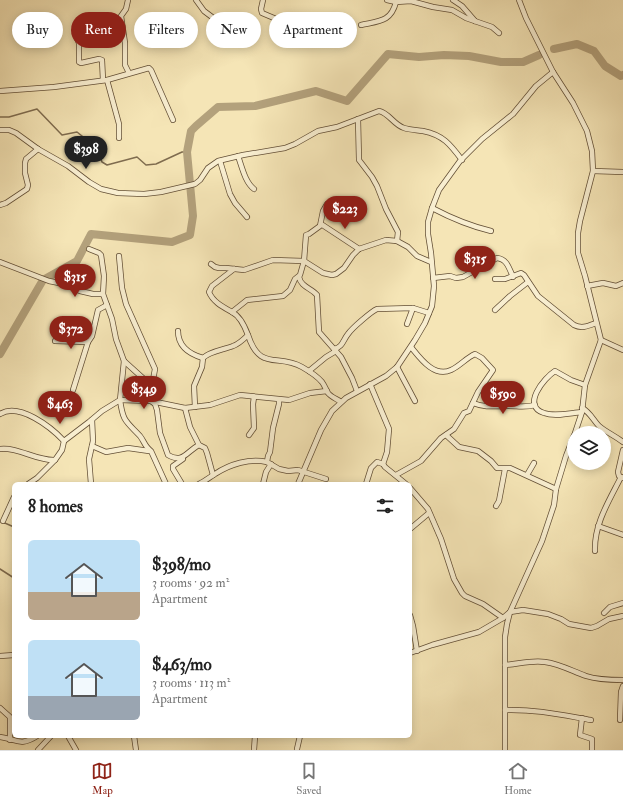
<!DOCTYPE html>
<meta charset="utf-8">
<style>
body{margin:0;font-family:"IM FELL Double Pica",serif;background:#f6f6f6;color:#222;height:100vh;display:flex;flex-direction:column;font-size:15px;white-space:nowrap}
*{box-sizing:border-box;margin:0}
p{font-size:13px;color:#767676}
.icon{flex:none;width:22px;height:22px;fill:none;stroke:currentColor;stroke-width:2;stroke-linecap:round;stroke-linejoin:round}
.map{position:relative;flex:1;overflow:hidden}
.panel{position:absolute;left:12px;top:482px;width:400px;height:256px;display:flex;flex-direction:column;background:#fff;border-radius:6px;box-shadow:0 2px 10px #0003}
.panel>*{flex:none}
.top-card{position:absolute;left:12px;top:12px;width:400px;height:36px;display:flex;gap:8px}
.buttons{position:absolute;left:567px;top:426px;display:grid;gap:8px}
.buttons a{display:grid;place-items:center;width:44px;height:44px;border-radius:50%;background:#fff;box-shadow:0 2px 10px #0003;font-size:20px}
.price{position:absolute;translate:-50% -34px;padding:0 9px;border-radius:14px;background:#8f2418;color:#fff;font-size:13px;line-height:26px;filter:drop-shadow(0 1px 2px #0008)}
.price::after{content:'';position:absolute;left:50%;top:24px;width:12px;height:9px;margin-left:-6px;background:inherit;clip-path:polygon(0 0,100% 0,50% 100%)}
.price.current{background:#222;color:#fff}
ul{padding:0;list-style:none}
li{display:flex;align-items:center;gap:12px;height:100px;padding:0 16px}
li span{display:grid;place-items:center;flex:none;width:112px;height:80px;border-radius:6px;color:#555}
li>.icon{margin-inline-start:auto}
span .icon{width:48px;height:48px;fill:#fffc;stroke-width:1}
li b{font-size:17px}
h2{display:flex;justify-content:space-between;align-items:center;height:48px;padding:0 16px;font-size:17px}
.chip{padding:0 14px;border-radius:18px;background:#fff;box-shadow:0 2px 10px #0003;font-size:14px;line-height:36px}
.chip.current{background:#8f2418;color:#fff}
.tabs{display:flex;justify-content:space-around;align-items:center;height:56px;border-top:1px solid #e0e0e0;background:#fff;font-size:11px;color:#767676}
.tabs a{display:grid;justify-items:center;gap:2px}
.tabs .current{color:#8f2418}
.map>svg:first-child{display:block}
.lines{fill:none;stroke-linecap:round;stroke-linejoin:round}
.stream{stroke:#7f6c4f;stroke-width:1.5}
.river{stroke:#b3a17c;stroke-width:8}
.minor-casing{stroke:#634f36;stroke-width:6}
.minor{stroke:#f8eed0;stroke-width:4.5}
</style>
<div class="map">
<svg width="623" height="750" viewBox="0 0 623 750">
<rect width="100%" height="100%" fill="#f5e5b6"/>
<filter id="stains"><feTurbulence type="fractalNoise" baseFrequency=".005" numOctaves="4"/><feColorMatrix values="0 0 0 0 .2 0 0 0 0 .09 0 0 0 0 .02 0 0 0 .5 -.17"/></filter>
<radialGradient id="worn" r=".72"><stop offset=".6" stop-color="#630" stop-opacity="0"/><stop offset="1" stop-color="#630" stop-opacity=".3"/></radialGradient>
<g class="lines">
<g class="stream">
<polyline points="0,117 9,117 37,109 62,135 77,132 97,148 102,162 107,165 137,157 146,165 156,164 182,152 187,152"/>
<polyline points="0,521 14,527"/>
<polyline points="0,569 14,578"/>
</g>
<g class="river">
<polyline points="554,49 577,44 594,51 605,66 621,76 623,75"/>
<polyline points="0,354 43,280 77,261 91,234 172,242 190,235 193,216 187,152 191,131 196,126 218,107 255,106 316,91 347,101 388,54 419,57 444,55 469,56 501,62 523,62 539,55"/>
</g>
<defs>
<g id="minor">
<polyline points="128,0 126,9 121,16 125,43 125,65 129,73"/>
<polyline points="196,0 204,11 216,20"/>
<polyline points="263,0 261,9 262,13 281,21 290,33"/>
<polyline points="387,0 396,2 411,1 433,7 452,10 466,18 492,27 499,33"/>
<polyline points="453,0 462,6 475,21"/>
<polyline points="519,0 526,18 553,72 573,103 587,131 592,151 593,171 580,221 578,233 578,253 585,276 601,340 585,385 582,412 575,433"/>
<path d="M 361,25 C 379,21 391,22 396,2"/>
<polyline points="75,34 79,43 79,62 81,63 99,59 102,60 103,80"/>
<polyline points="107,80 119,124 119,138"/>
<polyline points="0,91 54,87 107,80 149,68 151,70 173,120"/>
<polyline points="358,119 359,160 372,177 377,186 386,209 398,232 397,241"/>
<path d="M 0,130 L 9,130 L 16,133 L 38,149 L 68,166 L 89,182 L 101,189 L 118,193 L 144,194 L 161,192 L 195,184 L 200,180 L 208,168 L 218,161 L 243,155 L 285,148 L 295,144 L 318,131 L 337,127 L 379,111 C 389,113 394,125 404,128 C 410,130 417,130 423,131 C 443,135 450,144 462,160"/>
<path d="M 238,156 C 242,167 245,182 254,189"/>
<polyline points="220,161 230,194 235,203 247,217"/>
<polyline points="593,171 623,172"/>
<polyline points="0,205 6,203 27,189 28,185 25,173 25,163 26,159 38,149"/>
<path d="M 432,208 C 451,218 470,226 491,231"/>
<polyline points="321,224 359,249"/>
<polyline points="89,249 99,253 101,255 104,276 103,294 112,319 116,339 124,361 120,400 151,401 185,408 210,405 240,395 289,400 310,393 327,391"/>
<path d="M 119,256 L 122,288 L 126,304 L 155,369 L 151,391 L 151,401 L 155,404 L 157,410 L 160,433 L 168,455 C 183,464 187,451 199,445"/>
<polyline points="0,262 49,281 64,284 80,291 93,294 103,294"/>
<polyline points="211,264 215,267 219,268 226,268 244,270 273,260 304,261 323,273 332,275 336,274 344,268 353,255 359,249 386,240 397,241 408,247 417,256 431,262"/>
<path d="M 299,277 C 301,287 311,288 317,295 L 319,332 L 341,357 L 352,378 L 357,391"/>
<path d="M 433,278 L 450,276 L 456,278 L 463,277 L 497,258 C 507,259 509,268 513,277"/>
<path d="M 495,279 L 505,279 L 521,273 L 524,275 L 538,296 L 574,325 C 582,329 588,326 596,323"/>
<polyline points="587,286 603,283 616,286 623,283"/>
<polyline points="495,310 510,296 528,282"/>
<polyline points="232,312 247,300 283,296 290,290 295,279 300,275 304,261 306,235 309,234 320,226 323,211 327,204"/>
<polyline points="407,324 413,308"/>
<path d="M 178,331 C 178,346 189,354 203,358"/>
<path d="M 248,335 C 260,372 278,353 302,367 C 309,371 317,376 322,382 C 325,386 326,390 328,393 C 331,397 337,399 341,402"/>
<polyline points="601,340 623,350"/>
<polyline points="55,341 88,342"/>
<path d="M 334,349 C 343,347 343,340 348,334 C 352,328 372,311 377,309 L 413,308 L 429,313"/>
<polyline points="124,361 145,380 151,391"/>
<polyline points="397,367 415,401"/>
<polyline points="309,371 326,357 336,351"/>
<polyline points="370,384 389,429 387,452 383,464 385,467 406,484"/>
<polyline points="73,390 88,342 92,336 98,310 107,305"/>
<polyline points="279,400 279,404 273,428 270,452 268,456 267,462 279,469 288,471 298,470 326,479"/>
<path d="M 473,403 C 485,408 496,406 508,406 C 518,406 525,408 535,405"/>
<path d="M 195,407 L 194,386 L 202,367 L 203,358 C 210,351 223,350 233,346 C 239,344 244,339 248,335 C 245,327 240,316 232,312 C 223,307 213,302 209,292 L 212,286 L 234,269"/>
<polyline points="185,408 190,427 199,445 205,448 207,453 213,475"/>
<path d="M 582,408 C 590,412 593,420 599,426 C 606,432 615,436 623,442"/>
<path d="M 582,412 C 570,413 555,417 544,413 C 521,406 544,378 555,371 L 571,380 L 585,385"/>
<path d="M 0,414 C 19,402 51,427 64,441 L 89,422 L 102,411 L 120,400 C 123,422 126,421 140,436 C 144,441 145,447 151,451 L 166,484"/>
<polyline points="249,435 254,428 253,404 254,397"/>
<polyline points="446,435 459,447 478,451 491,461 497,468 510,468 556,489"/>
<polyline points="92,446 106,452 128,448 149,451"/>
<path d="M 0,449 C 19,447 36,461 55,460 L 62,450 L 64,441"/>
<path d="M 396,475 L 421,461 L 441,438 L 454,429 L 464,413 L 469,411 L 478,392 L 493,370 L 482,358 L 475,354 C 466,358 460,366 451,370 C 434,378 420,358 411,347"/>
<polyline points="527,475 534,463"/>
<polyline points="623,478 619,476 618,472 623,450"/>
<polyline points="28,484 37,478 55,460"/>
<polyline points="91,484 89,459 93,441 92,420"/>
<polyline points="182,484 173,469 173,466 183,459"/>
<path d="M 199,484 C 205,481 210,477 215,474 C 230,464 250,458 267,462"/>
<polyline points="263,484 266,472 271,464"/>
<polyline points="298,484 321,430 332,411 346,398 386,376 397,367 415,340 425,323 432,306 434,286 431,253 428,234 428,222 432,208 439,190 460,161 482,139 513,114 536,86 553,72"/>
<polyline points="366,484 371,468 377,462 383,464"/>
<polyline points="410,488 428,509 441,539 454,579 462,593 465,596 483,604 503,618"/>
<polyline points="496,506 499,501 505,469"/>
<polyline points="3,521 14,497"/>
<polyline points="598,526 623,535"/>
<polyline points="410,529 429,513"/>
<path d="M 595,551 C 594,524 609,501 621,477"/>
<polyline points="604,613 610,607 623,603"/>
<polyline points="410,615 413,626 417,651"/>
<polyline points="410,653 432,645 479,632 503,618 510,612 523,610 548,614 561,619 569,624 591,628 597,626 609,619 623,616"/>
<polyline points="0,656 14,655"/>
<path d="M 505,665 C 519,664 531,660 545,662 C 560,664 572,671 586,676 C 598,680 611,680 623,680"/>
<polyline points="0,708 10,717 10,740"/>
<path d="M 505,710 C 535,709 562,715 591,720"/>
<polyline points="582,718 580,735 592,739 592,750"/>
<polyline points="620,720 621,692 623,686"/>
<polyline points="68,736 76,750"/>
<polyline points="134,736 136,750"/>
<path d="M 0,737 C 16,739 20,747 37,736"/>
<polyline points="297,749 300,736"/>
<polyline points="38,750 51,736"/>
<polyline points="254,750 255,736"/>
<polyline points="505,750 505,637 507,624 510,612 542,541 554,505 556,489 566,456 574,435"/>
</g>
</defs>
<use href="#minor" class="minor-casing"/>
<use href="#minor" class="minor"/>
</g>
<rect width="100%" height="100%" filter="url(#stains)"/>
<rect width="100%" height="100%" fill="url(#worn)"/>
</svg>
<div class="buttons">
<a><svg class="icon" aria-label="layers" viewBox="0 0 24 24"><path d="M12 4l9 5-9 5-9-5zM3 14l9 5 9-5"/></svg></a>
</div>
<b class="price current" style="left:86px;top:170px">$398</b>
<b class="price" style="left:345px;top:230px">$223</b>
<b class="price" style="left:475px;top:280px">$315</b>
<b class="price" style="left:75px;top:298px">$315</b>
<b class="price" style="left:71px;top:350px">$372</b>
<b class="price" style="left:144px;top:410px">$349</b>
<b class="price" style="left:503px;top:415px">$590</b>
<b class="price" style="left:60px;top:425px">$463</b>
<div class="top-card">
<a class="chip">Buy</a>
<a class="chip current">Rent</a>
<a class="chip">Filters</a>
<a class="chip">New</a>
<a class="chip">Apartment</a>
</div>
<section class="panel">
<h2>8 homes<svg class="icon" aria-label="filters" viewBox="0 0 24 24"><path d="M4 7h16M4 17h16"/><circle cx="9" cy="7" r="2"/><circle cx="15" cy="17" r="2"/></svg></h2>
<ul>
<li><span style="background:linear-gradient(#bfe0f5 65%,#b9a48a 0)"><svg class="icon" aria-label="home" viewBox="0 0 24 24"><path d="M3 11l9-7 9 7M6 9v11h12V9"/></svg></span><div><b>$398/mo</b><p>3 rooms · 92 m²</p><p>Apartment</p></div></li>
<li><span style="background:linear-gradient(#bfe0f5 70%,#9aa5b1 0)"><svg class="icon" aria-label="home" viewBox="0 0 24 24"><path d="M3 11l9-7 9 7M6 9v11h12V9"/></svg></span><div><b>$463/mo</b><p>3 rooms · 113 m²</p><p>Apartment</p></div></li>
</ul>
</section>
</div>
<nav class="tabs">
<a class="current"><svg class="icon" aria-label="map" viewBox="0 0 24 24"><path d="M3 6l6-2 6 2 6-2v14l-6 2-6-2-6 2zM9 4v14M15 6v14"/></svg>Map</a>
<a><svg class="icon" aria-label="saved" viewBox="0 0 24 24"><path d="M7 4h10v16l-5-4-5 4z"/></svg>Saved</a>
<a><svg class="icon" aria-label="home" viewBox="0 0 24 24"><path d="M3 11l9-7 9 7M6 9v11h12V9"/></svg>Home</a>
</nav>
